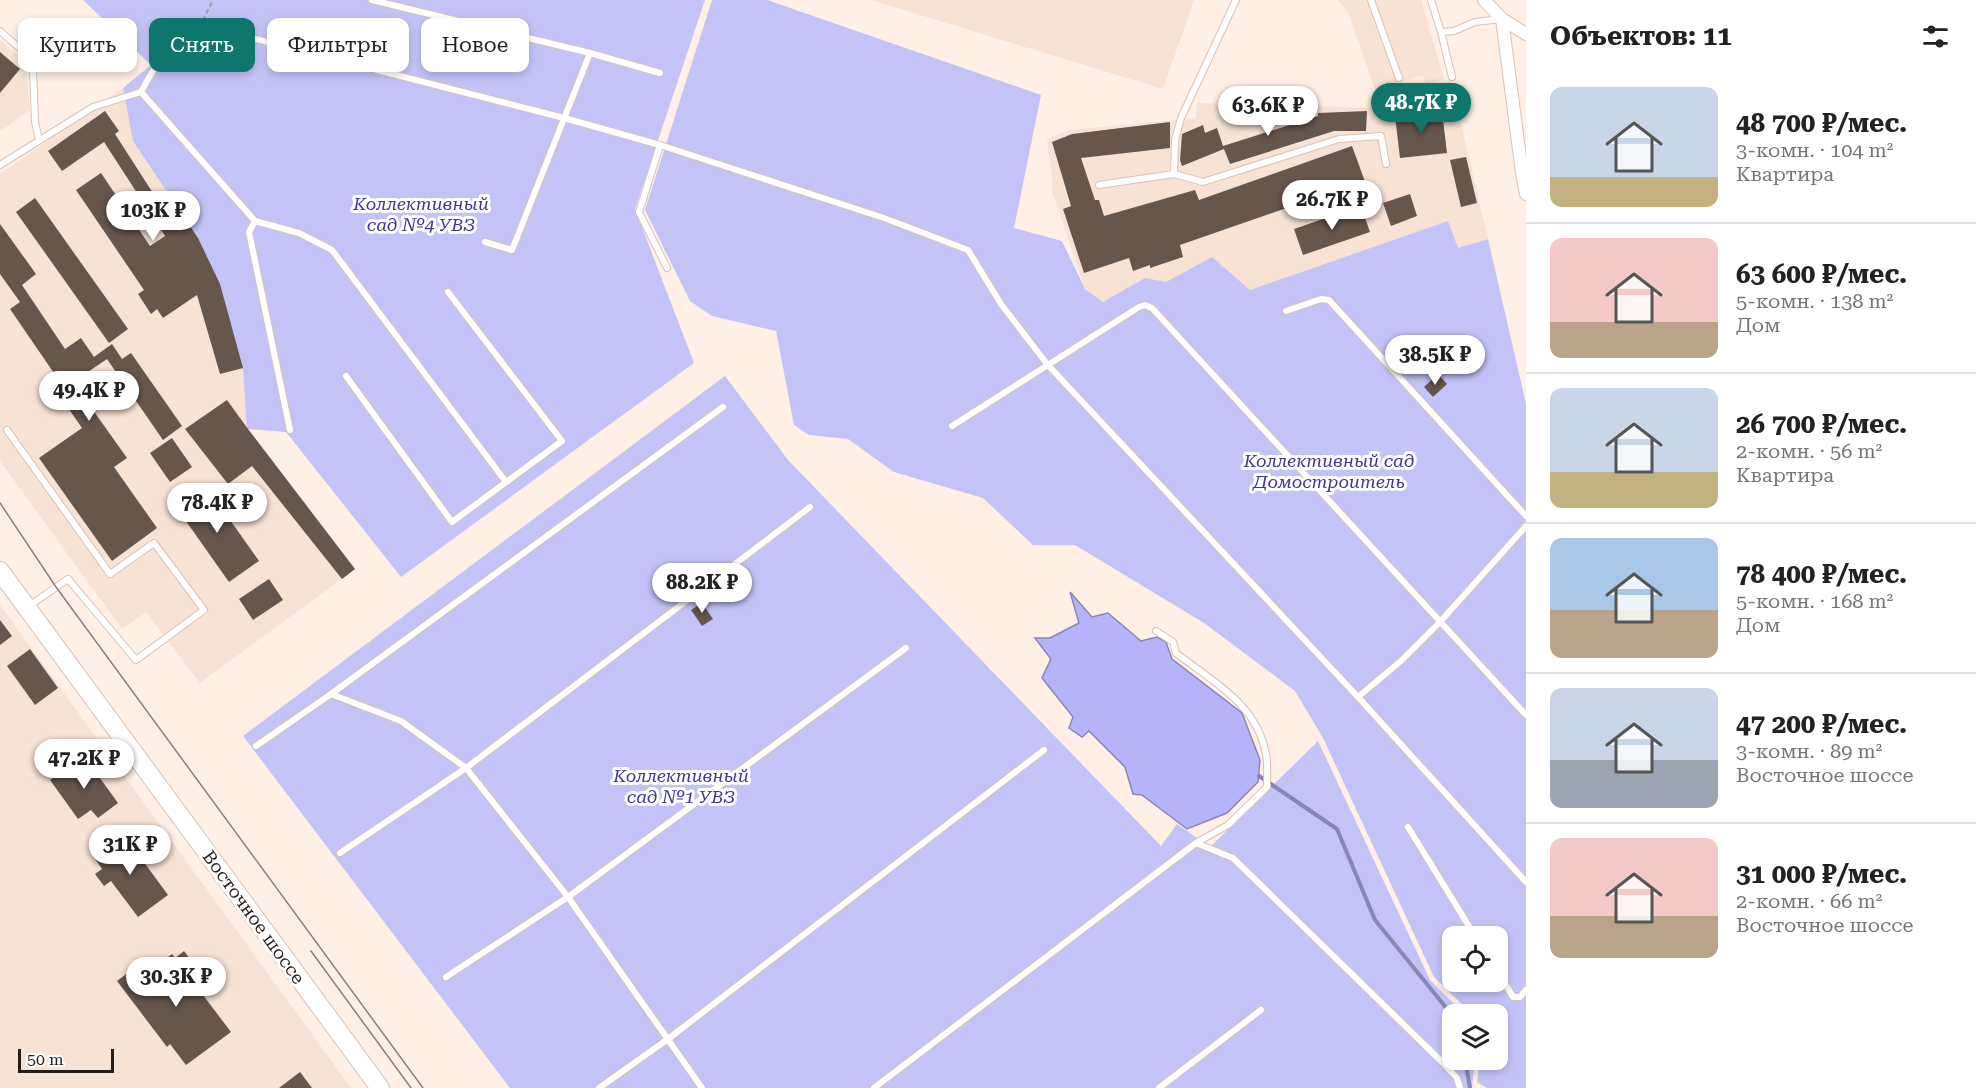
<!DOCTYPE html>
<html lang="ru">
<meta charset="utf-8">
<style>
body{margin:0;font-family:"Roboto Serif",serif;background:#f6f6f6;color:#222;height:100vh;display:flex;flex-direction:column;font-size:22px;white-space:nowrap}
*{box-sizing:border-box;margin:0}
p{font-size:20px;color:#767676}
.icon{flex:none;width:33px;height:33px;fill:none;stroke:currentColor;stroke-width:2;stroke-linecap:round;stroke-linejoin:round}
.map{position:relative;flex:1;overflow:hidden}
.details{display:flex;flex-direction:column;background:#fff;width:450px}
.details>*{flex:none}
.hud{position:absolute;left:18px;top:18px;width:570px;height:54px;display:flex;gap:12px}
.tools{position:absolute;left:1442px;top:926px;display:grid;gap:12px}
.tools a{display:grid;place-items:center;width:66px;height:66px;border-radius:12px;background:#fff;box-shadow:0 3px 9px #0003;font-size:30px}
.scale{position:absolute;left:18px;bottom:15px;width:96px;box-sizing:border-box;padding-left:6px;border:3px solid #231c18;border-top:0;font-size:16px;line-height:21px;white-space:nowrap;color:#231c18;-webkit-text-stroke:4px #fff;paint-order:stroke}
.price{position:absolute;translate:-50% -51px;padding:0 14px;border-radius:21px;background:#fff;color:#222;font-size:20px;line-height:39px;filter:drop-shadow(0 2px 3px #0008)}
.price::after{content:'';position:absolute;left:50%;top:36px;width:18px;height:14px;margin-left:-9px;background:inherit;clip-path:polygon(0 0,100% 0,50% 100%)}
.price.on{background:#0f766e;color:#fff}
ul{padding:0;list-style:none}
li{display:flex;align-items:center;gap:18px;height:150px;padding:0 24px}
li+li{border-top:2px solid #e0e0e0}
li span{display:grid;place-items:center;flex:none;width:168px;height:120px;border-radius:12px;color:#555}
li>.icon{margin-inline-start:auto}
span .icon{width:72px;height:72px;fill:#fffc;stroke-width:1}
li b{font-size:26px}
h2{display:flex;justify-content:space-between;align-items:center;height:72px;padding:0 24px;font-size:26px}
.pill{padding:0 21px;border-radius:12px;background:#fff;box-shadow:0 3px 9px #0003;font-size:21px;line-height:54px}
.pill.on{background:#0f766e;color:#fff}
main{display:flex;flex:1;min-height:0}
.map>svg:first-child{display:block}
.built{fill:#f7e2d4}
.green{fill:#c3c3f7;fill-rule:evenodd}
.water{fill:#b5b4fb;stroke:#8986b7;stroke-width:1.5}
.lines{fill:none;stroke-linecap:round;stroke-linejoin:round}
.stream{stroke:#8986b7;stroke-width:4}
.building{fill:#67564c}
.service-casing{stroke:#d7c3b7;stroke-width:8}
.minor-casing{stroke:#d7c3b7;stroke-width:14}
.primary-casing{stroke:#d7c3b7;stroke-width:20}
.path{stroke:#a99c95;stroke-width:2;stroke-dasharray:4.5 3;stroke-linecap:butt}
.service{stroke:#fff;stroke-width:6}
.minor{stroke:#fff;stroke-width:12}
.primary{stroke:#fff;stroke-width:18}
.tram{stroke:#8b7f79;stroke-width:1.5}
.labels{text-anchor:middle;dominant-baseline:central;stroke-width:6;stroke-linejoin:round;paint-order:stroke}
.park-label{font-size:18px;font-style:italic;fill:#443497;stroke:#fff}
.street-label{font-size:18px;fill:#231c18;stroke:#fff}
</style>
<main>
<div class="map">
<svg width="1526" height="1088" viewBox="0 0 1526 1088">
<rect width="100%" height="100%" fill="#ffefe5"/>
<g class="built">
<polygon points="871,0 1194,0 1163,89"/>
<polygon points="1338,0 1421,0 1444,79 1426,84 1423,75 1375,89 1348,12"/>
<polygon points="0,40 25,62 30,110 0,131"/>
<polygon points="123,88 133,141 198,238 243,368 248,429 355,569 200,683 146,612 122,629 0,461 0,174"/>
<polygon points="1197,103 1458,110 1488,239 1457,248 1448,221 1250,290 1212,257 1166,282 1145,278 1103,302 1085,289 1052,192 1052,177 1047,139 1069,130 1196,118"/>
<polygon points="0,605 351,1088 0,1088"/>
</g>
<g class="green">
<polygon points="83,0 705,0 635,209 694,363 401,577 286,432 247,429 243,368 198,238 133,141 123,88 151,65"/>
<path d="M 712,0 L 767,0 L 1041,95 L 1014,228 L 1062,241 L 1085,289 L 1103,302 L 1145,278 L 1166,282 L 1212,257 L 1250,290 L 1448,221 L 1458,248 L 1488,239 L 1526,404 L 1526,1088 L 1487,1088 L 1477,1082 L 1480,1059 L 1497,1059 L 1497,1014 L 1472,1014 L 1434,977 L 1323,738 L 1295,691 L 1204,623 L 1075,545 L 1033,545 L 983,498 L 894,472 L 848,439 L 809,435 L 794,425 L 776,331 L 712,316 L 690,301 L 645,210 ZM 1452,936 L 1497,936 L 1497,981 L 1452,981 Z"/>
<polygon points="725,376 788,460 1161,846 1177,824 1210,847 1318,741 1430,980 1464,1014 1452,1014 1452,1059 1475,1059 1472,1088 510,1088 243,736"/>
</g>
<polygon class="water" points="1070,592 1092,617 1108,613 1141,641 1157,637 1166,642 1172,659 1242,713 1260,760 1258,782 1227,813 1187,829 1142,795 1133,794 1125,767 1089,731 1082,737 1069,728 1073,717 1042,678 1051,659 1035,638 1050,638 1079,623"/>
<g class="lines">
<g class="stream">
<polyline points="1259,776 1337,829 1375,920 1452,1015"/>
<polyline points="1465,1059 1470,1088"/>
</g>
</g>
<g class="building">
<polygon points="0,52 20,69 0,93"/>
<polygon points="105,111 119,131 115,134 160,204 171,197 198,238 220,284 243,368 220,374 197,295 163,318 157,309 151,314 138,294 144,290 76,190 101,173 150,246 165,236 104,142 62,171 48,151"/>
<polygon points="1367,111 1366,131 1334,131 1230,164 1224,149 1182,166 1180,160 1182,134 1203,125 1205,133 1217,128 1223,146 1318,116 1318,113"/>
<polygon points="1442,111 1447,153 1400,158 1395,116"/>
<polygon points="1170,122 1170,148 1081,158 1095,200 1099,200 1104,216 1195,190 1199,200 1352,146 1367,187 1355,191 1353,185 1180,245 1183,257 1150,268 1150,265 1133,271 1129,258 1084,273 1063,209 1071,206 1052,142 1072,134"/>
<polygon points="1466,157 1477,203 1461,207 1450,160"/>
<polygon points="1410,194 1417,216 1391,226 1383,203"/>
<polygon points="35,198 128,329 109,343 16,212"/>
<polygon points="1361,206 1370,232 1303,255 1294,229"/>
<polygon points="0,224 36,274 22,285 65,349 81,338 94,357 112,344 122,359 131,353 182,426 163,440 107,359 73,382 127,458 114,467 157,528 112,561 39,458 82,428 64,402 71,398 10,309 20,302 0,274"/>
<polygon points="1438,374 1447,384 1433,397 1424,387"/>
<polygon points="227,400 248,429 355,569 342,579 252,466 228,484 185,429"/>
<polygon points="172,438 192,467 170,482 150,453"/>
<polygon points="206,486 259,561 229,582 176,507"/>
<polygon points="269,579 283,600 253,620 239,599"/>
<polygon points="702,603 713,619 702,626 691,610"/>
<polygon points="0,620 12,636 0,645"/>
<polygon points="30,649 58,688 35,705 7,666"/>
<polygon points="84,756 118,803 98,818 91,810 78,819 50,780"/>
<polygon points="124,835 168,895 138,917 111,881 104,886 95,874 102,869 94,857"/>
<polygon points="184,951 193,963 184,970 231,1032 186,1065 170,1044 167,1047 117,981 133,969 140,979 172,954 175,958"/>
<polygon points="300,1072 312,1088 279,1088"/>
</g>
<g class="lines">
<defs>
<g id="service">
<polyline points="372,0 590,53 660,73"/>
<polyline points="1371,0 1399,78"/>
<polyline points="1431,0 1441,32 1452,77"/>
<polyline points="0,31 30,57 33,69 35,122 39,140"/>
<polyline points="1441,32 1454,31 1475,22 1502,19"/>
<path d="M 141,92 C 154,67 170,41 198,31 C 203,29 211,30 217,29 L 564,118 L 660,145 L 884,218 L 968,250 L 1001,304 L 1047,364 L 1358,697 L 1526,882"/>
<polyline points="660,145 639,212 667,268"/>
<polyline points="0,165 93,107 141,92 255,221 249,232 290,430"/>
<polyline points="1174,174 1175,140 1181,118 1236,0"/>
<polyline points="1099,185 1174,174 1203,182 1339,139 1381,136 1386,164"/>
<polyline points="255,221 299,233 332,250 506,482"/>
<polyline points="485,242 512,250 590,53"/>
<polyline points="1286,311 1321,299 1329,300 1526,516"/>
<polyline points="346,376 452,522 562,441 448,292"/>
<polyline points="952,426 1139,307 1145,305 1152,308 1526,715"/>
<polyline points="7,430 110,574 154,543 204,610 136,660 68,579 29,606"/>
<path d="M 1156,631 L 1173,642 L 1176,653 C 1213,682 1257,704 1266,754 C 1268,764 1267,776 1267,787 L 1228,825 L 1196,843"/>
<polyline points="331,694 401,721 466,768 568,897 702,1088"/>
<polyline points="1358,697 1402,660 1440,622 1526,526"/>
<polyline points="256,746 331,694 723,407"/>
<polyline points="1408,827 1475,936"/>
<polyline points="340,853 466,768 810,507"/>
<polyline points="1497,970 1513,997 1520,997 1526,990"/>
<polyline points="446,977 568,897 906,648"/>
<polyline points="599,1088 668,1039 1044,750"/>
<polyline points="874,1088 1196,843 1233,858 1440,1060 1457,1078 1460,1088"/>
<polyline points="1159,1088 1261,1010"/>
</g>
<g id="minor">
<polyline points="1484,0 1502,19 1526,34"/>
<polyline points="1502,19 1522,173 1526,194"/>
</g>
<polyline id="primary" points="0,571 380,1088"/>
</defs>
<use href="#service" class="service-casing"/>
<use href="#minor" class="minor-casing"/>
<use href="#primary" class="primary-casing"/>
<polyline class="path" points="203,20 213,0"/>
<use href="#service" class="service"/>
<use href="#minor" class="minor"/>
<use href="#primary" class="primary"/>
<g class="tram">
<polyline points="0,503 56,587 423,1088"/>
<polyline points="311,951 411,1088"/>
</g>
</g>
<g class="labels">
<g class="park-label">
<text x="421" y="203">Коллективный<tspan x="421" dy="21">сад №4 УВЗ</tspan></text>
<text x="1329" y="460">Коллективный сад<tspan x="1329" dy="21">Домостроитель</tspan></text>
<text x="681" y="775">Коллективный<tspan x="681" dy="21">сад №1 УВЗ</tspan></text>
</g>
<g class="street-label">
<text transform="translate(254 917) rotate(54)">Восточное шоссе</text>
</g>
</g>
</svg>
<div class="tools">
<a><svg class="icon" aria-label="locate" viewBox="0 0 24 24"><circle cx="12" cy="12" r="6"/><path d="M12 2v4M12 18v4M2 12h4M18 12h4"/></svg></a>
<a><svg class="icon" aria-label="layers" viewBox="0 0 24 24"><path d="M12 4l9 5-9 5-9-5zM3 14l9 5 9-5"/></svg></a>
</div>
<div class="scale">50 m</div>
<b class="price on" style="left:1421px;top:134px">48.7K ₽</b>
<b class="price" style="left:1268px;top:137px">63.6K ₽</b>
<b class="price" style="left:1332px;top:231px">26.7K ₽</b>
<b class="price" style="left:153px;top:242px">103K ₽</b>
<b class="price" style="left:1435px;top:386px">38.5K ₽</b>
<b class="price" style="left:89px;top:422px">49.4K ₽</b>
<b class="price" style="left:217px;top:534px">78.4K ₽</b>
<b class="price" style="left:702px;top:614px">88.2K ₽</b>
<b class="price" style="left:84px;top:790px">47.2K ₽</b>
<b class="price" style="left:130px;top:876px">31K ₽</b>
<b class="price" style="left:176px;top:1008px">30.3K ₽</b>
<div class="hud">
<a class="pill">Купить</a>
<a class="pill on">Снять</a>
<a class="pill">Фильтры</a>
<a class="pill">Новое</a>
</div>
</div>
<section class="details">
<h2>Объектов: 11<svg class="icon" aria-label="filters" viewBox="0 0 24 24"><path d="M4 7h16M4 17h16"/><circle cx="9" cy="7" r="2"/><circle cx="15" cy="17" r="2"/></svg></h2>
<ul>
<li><span style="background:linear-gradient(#c9d6e8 75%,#c2b280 0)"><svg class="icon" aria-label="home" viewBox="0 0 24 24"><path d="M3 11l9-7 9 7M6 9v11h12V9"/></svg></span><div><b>48 700 ₽/мес.</b><p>3-комн. · 104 m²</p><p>Квартира</p></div></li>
<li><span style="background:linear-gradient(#f6c9c9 70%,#b9a48a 0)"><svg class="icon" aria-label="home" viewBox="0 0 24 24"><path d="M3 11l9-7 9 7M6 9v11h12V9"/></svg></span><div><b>63 600 ₽/мес.</b><p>5-комн. · 138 m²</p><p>Дом</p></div></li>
<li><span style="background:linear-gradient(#c9d6e8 70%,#c2b280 0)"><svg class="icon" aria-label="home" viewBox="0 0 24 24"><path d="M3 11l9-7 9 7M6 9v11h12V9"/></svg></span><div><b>26 700 ₽/мес.</b><p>2-комн. · 56 m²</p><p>Квартира</p></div></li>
<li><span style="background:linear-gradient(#a9c7e8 60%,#b9a48a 0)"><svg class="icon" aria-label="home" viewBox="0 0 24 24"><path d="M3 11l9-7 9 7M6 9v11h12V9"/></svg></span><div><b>78 400 ₽/мес.</b><p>5-комн. · 168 m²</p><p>Дом</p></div></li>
<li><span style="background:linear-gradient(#c9d6e8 60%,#9aa5b1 0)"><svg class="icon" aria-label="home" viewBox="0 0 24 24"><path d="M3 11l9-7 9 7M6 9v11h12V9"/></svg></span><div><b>47 200 ₽/мес.</b><p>3-комн. · 89 m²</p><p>Восточное шоссе</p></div></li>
<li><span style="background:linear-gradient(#f6c9c9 65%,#b9a48a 0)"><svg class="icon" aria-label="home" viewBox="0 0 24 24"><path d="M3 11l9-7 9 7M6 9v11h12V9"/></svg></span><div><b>31 000 ₽/мес.</b><p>2-комн. · 66 m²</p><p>Восточное шоссе</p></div></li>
</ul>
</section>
</main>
